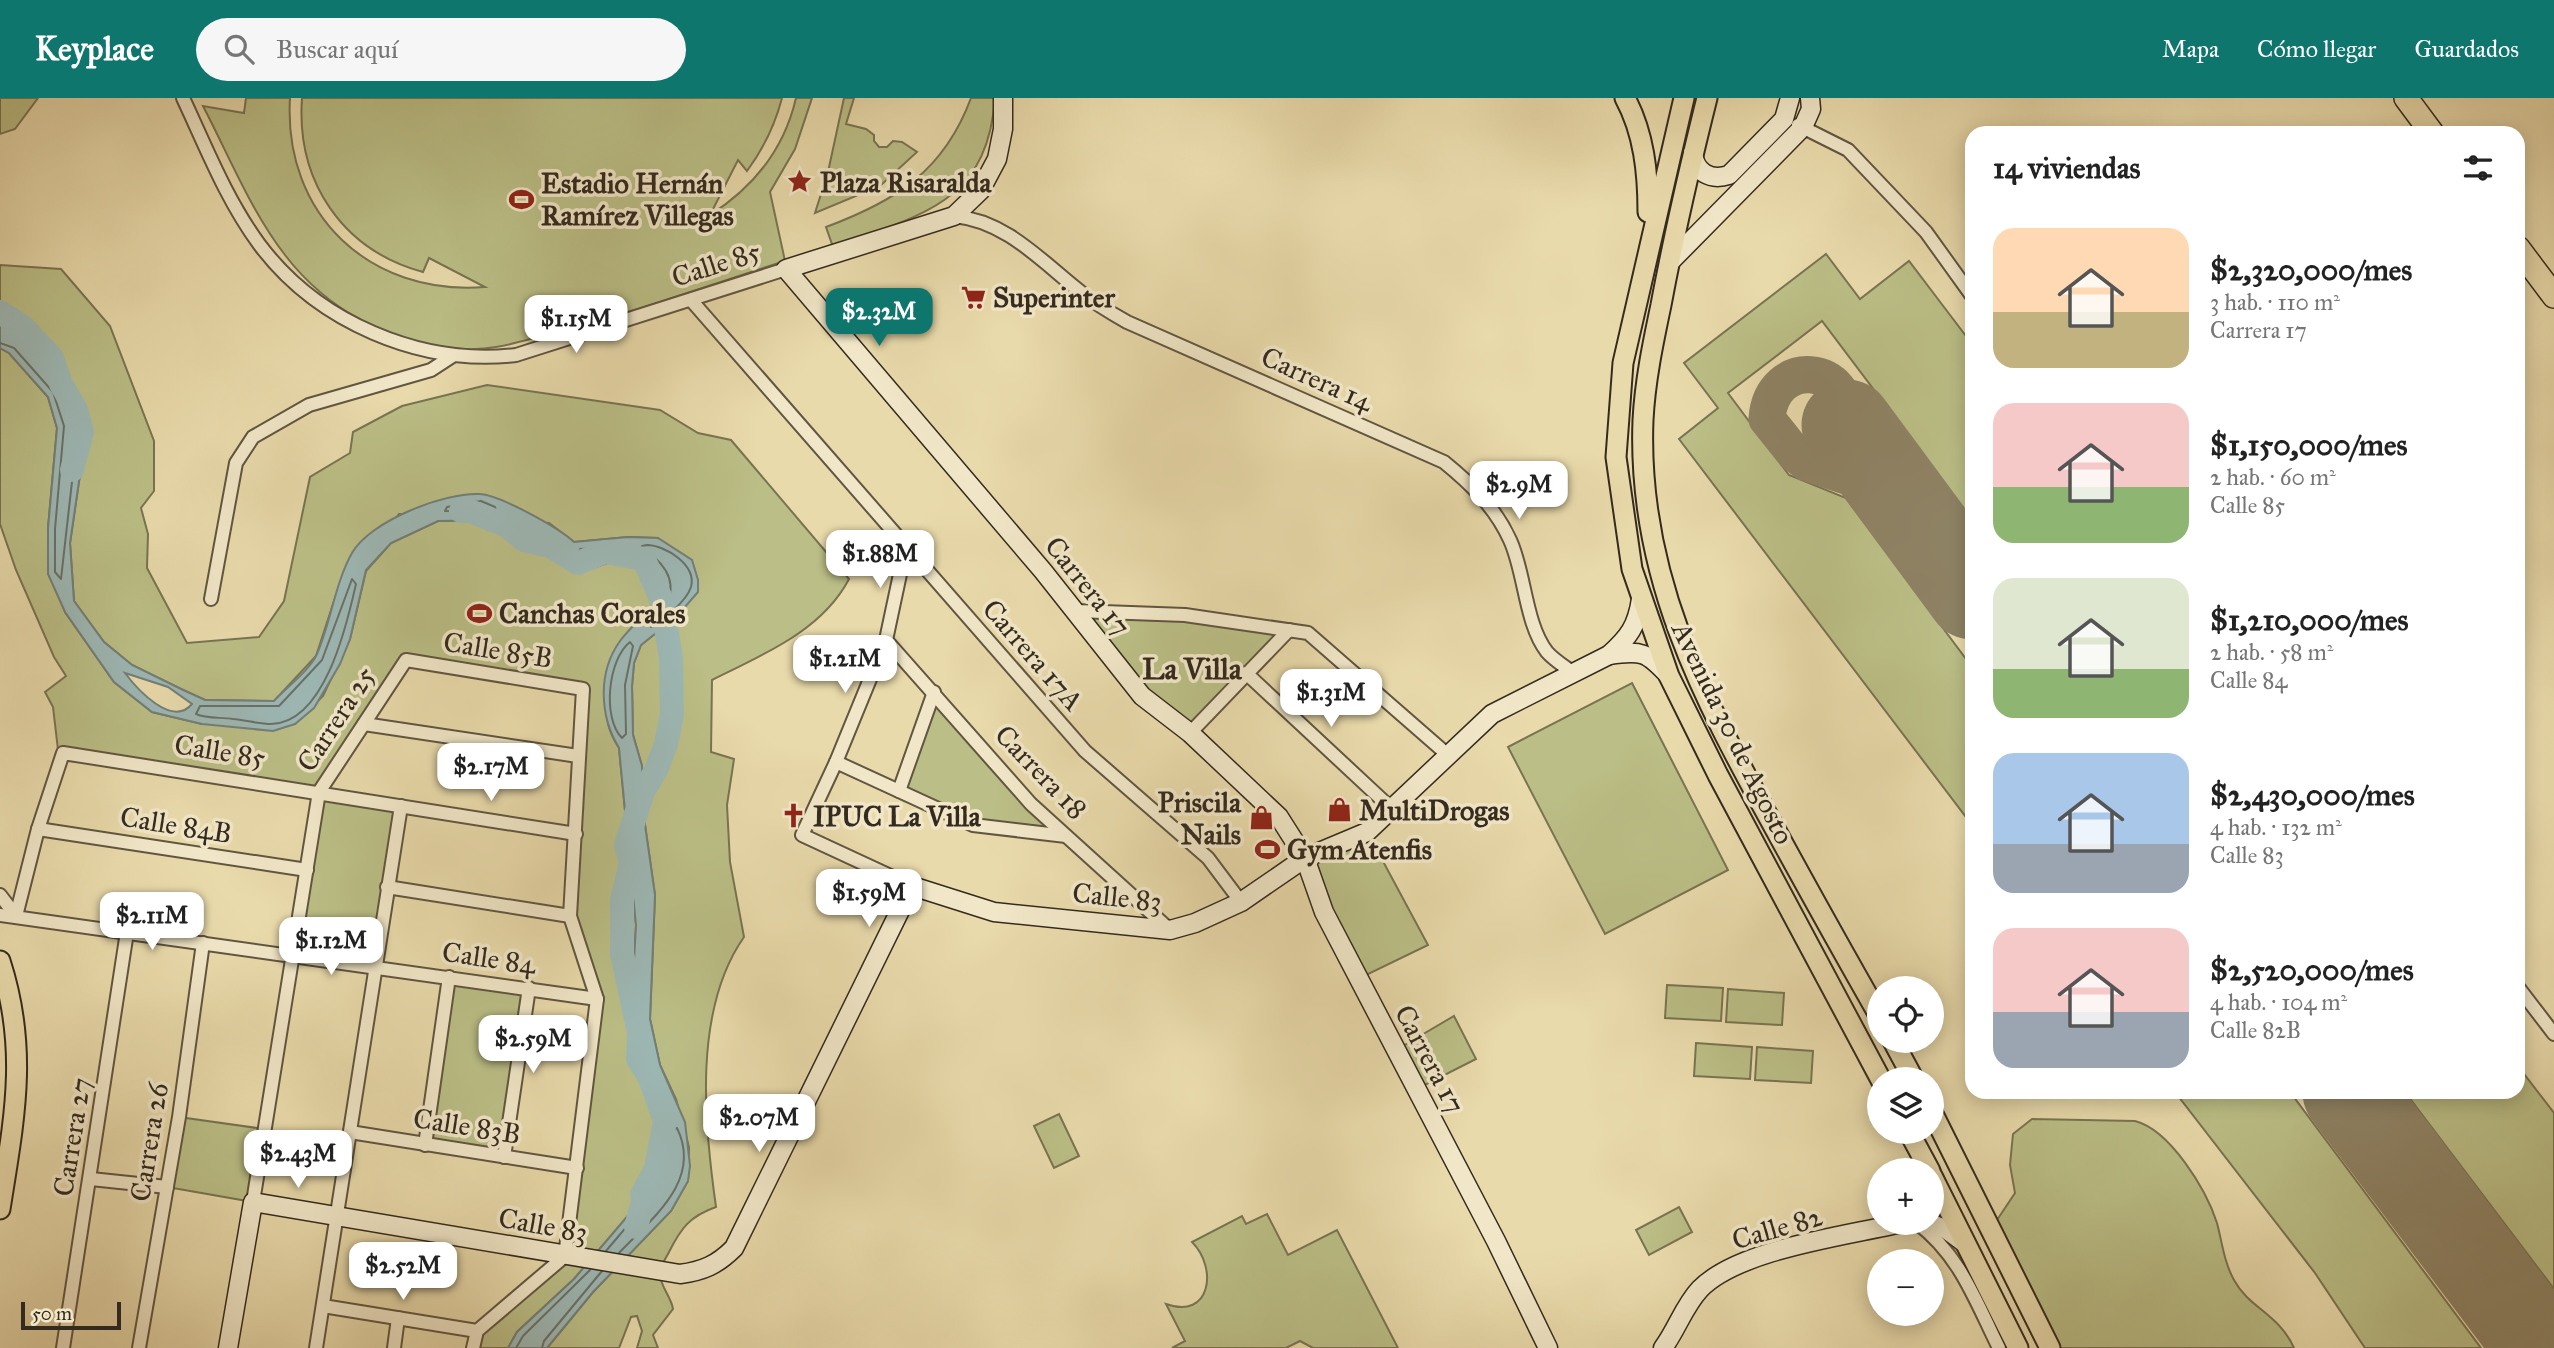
<!DOCTYPE html>
<html lang="es">
<meta charset="utf-8">
<style>
body{margin:0;font-family:"IM FELL Great Primer",serif;background:#f6f6f6;color:#222;height:100vh;display:flex;flex-direction:column;font-size:26px;white-space:nowrap}
*{box-sizing:border-box;margin:0}
p{font-size:23px;color:#767676}
.icon{flex:none;width:38px;height:38px;fill:none;stroke:currentColor;stroke-width:2;stroke-linecap:round;stroke-linejoin:round}
.map{position:relative;flex:1;overflow:hidden}
.panel{position:absolute;left:1965px;top:28px;width:560px;height:973px;display:flex;flex-direction:column;background:#fff;border-radius:21px;box-shadow:0 4px 18px #0003}
.panel>*{flex:none}
.tools{position:absolute;left:1867px;top:878px;display:grid;gap:14px}
.tools a{display:grid;place-items:center;width:77px;height:77px;border-radius:50%;background:#fff;box-shadow:0 4px 18px #0003;font-size:35px}
.scale{position:absolute;left:21px;bottom:18px;width:100px;box-sizing:border-box;padding-left:7px;border:4px solid #342a1e;border-top:0;font-size:19px;line-height:24px;white-space:nowrap;color:#342a1e;-webkit-text-stroke:5px #f1e7c8;paint-order:stroke}
.price{position:absolute;translate:-50% -60px;padding:0 16px;border-radius:14px;background:#fff;color:#222;font-size:23px;line-height:46px;filter:drop-shadow(0 2px 4px #0008)}
.price::after{content:'';position:absolute;left:50%;top:42px;width:21px;height:16px;margin-left:-10px;background:inherit;clip-path:polygon(0 0,100% 0,50% 100%)}
.price.current{background:#0f766e;color:#fff}
ul{padding:0;list-style:none}
li{display:flex;align-items:center;gap:21px;height:175px;padding:0 28px}
li span{display:grid;place-items:center;flex:none;width:196px;height:140px;border-radius:21px;color:#555}
li>.icon{margin-inline-start:auto}
span .icon{width:84px;height:84px;fill:#fffc;stroke-width:1}
li b{font-size:30px}
h2{display:flex;justify-content:space-between;align-items:center;height:84px;padding:0 28px;font-size:30px}
header{display:flex;align-items:center;gap:42px;box-sizing:border-box;height:98px;padding:0 35px;background:#0f766e;color:#fff}
header strong{font-size:33px}
nav{display:flex;gap:38px;margin-inline-start:auto;font-size:24px}
.search{width:490px;height:63px;background:#f6f6f6;display:flex;align-items:center;gap:18px;box-sizing:border-box;padding:0 24px;border-radius:38px;color:#767676;font-size:26px}
.map>svg:first-child{display:block}
.green{fill:#bbbe86;stroke:#787452;stroke-width:2}
.water{fill:#9db8b5;stroke:#737f79;stroke-width:2;fill-rule:evenodd}
.lines{fill:none;stroke-linecap:round;stroke-linejoin:round}
.shore{stroke:#68716a;stroke-width:2}
.river{stroke:#9db8b5;stroke-width:24}
.taxiway{stroke:#8e8264;stroke-width:37}
.runway{stroke:#8e8264;stroke-width:91}
.street-casing{stroke:#615641;stroke-width:16}
.secondary-casing{stroke:#342a1e;stroke-width:21}
.primary-casing{stroke:#342a1e;stroke-width:23}
.highway-casing{stroke:#342a1e;stroke-width:26}
.street{stroke:#f1e7c8;stroke-width:12}
.secondary{stroke:#f1e7c8;stroke-width:18}
.primary{stroke:#e9daab;stroke-width:19}
.highway{stroke:#e9daab;stroke-width:23}
.labels{text-anchor:middle;dominant-baseline:central;stroke-width:7;stroke-linejoin:round;paint-order:stroke}
.poi-label{font-size:28px;font-weight:bold;fill:#342a1e;stroke:#f1e7c8;text-anchor:start}
.street-label{font-size:28px;fill:#342a1e;stroke:#f1e7c8}
.neighbourhood-label{font-size:30px;font-weight:bold;fill:#342a1e;stroke:#f1e7c8}
</style>
<header>
<strong>Keyplace</strong>
<div class="search"><svg class="icon" aria-label="search" viewBox="0 0 24 24"><circle cx="10" cy="10" r="6"/><path d="M15 15l6 6"/></svg>Buscar aquí</div>
<nav><a>Mapa</a><a>Cómo llegar</a><a>Guardados</a></nav>
</header>
<div class="map">
<svg width="2554" height="1250" viewBox="0 0 2554 1250">
<rect width="100%" height="100%" fill="#e9daab"/>
<filter id="stains"><feTurbulence type="fractalNoise" baseFrequency=".00286" numOctaves="4"/><feColorMatrix values="0 0 0 0 .2 0 0 0 0 .09 0 0 0 0 .02 0 0 0 .5 -.17"/></filter>
<radialGradient id="worn" r=".72"><stop offset=".6" stop-color="#630" stop-opacity="0"/><stop offset="1" stop-color="#630" stop-opacity=".3"/></radialGradient>
<g class="green">
<polygon points="0,0 38,0 15,31 0,36"/>
<path d="M 246,0 L 290,0 C 283,117 370,198 485,189 L 429,160 L 423,174 C 342,152 296,83 302,0 L 782,0 C 775,27 764,50 747,73 L 738,62 L 710,117 C 754,89 784,52 796,0 L 812,0 L 795,51 L 770,94 L 785,163 C 706,188 627,217 546,237 C 518,244 492,253 463,251 C 393,248 327,212 285,157 C 251,113 229,58 203,8 L 244,15 Z"/>
<polygon points="844,0 854,0 846,26 866,31 874,37 874,43 879,49 887,49 893,43 902,44 917,54 880,88 815,115 828,74"/>
<path d="M 971,0 L 995,0 C 987,108 918,117 833,149 L 826,129 C 896,103 944,73 971,0 Z"/>
<polygon points="1826,156 1860,201 1909,163 1972,246 1972,422 1822,223 1728,295 1789,377 1846,400 1972,569 1972,727 1679,341 1718,310 1684,265"/>
<path d="M 0,167 L 61,171 L 110,228 L 154,343 L 154,393 L 141,410 L 148,436 L 147,470 L 187,545 L 259,539 L 284,503 L 310,379 L 350,355 L 353,334 L 402,308 L 487,287 L 660,312 L 698,335 L 731,342 L 849,481 C 822,533 762,557 712,582 L 711,654 L 734,661 L 727,707 L 730,764 L 744,839 C 693,912 704,1025 716,1109 C 690,1118 681,1130 669,1154 C 666,1160 660,1168 660,1175 C 660,1189 671,1198 673,1211 L 653,1237 L 658,1250 L 637,1250 L 642,1233 L 637,1218 L 631,1219 L 619,1250 L 547,1250 L 593,1194 L 671,1113 L 688,1083 L 689,1049 L 676,1001 L 660,967 L 650,921 L 655,797 L 643,713 L 642,668 L 633,637 L 632,588 L 634,565 L 641,547 L 677,518 L 658,440 L 628,439 L 574,444 L 549,425 L 399,416 L 336,497 L 316,558 L 274,603 L 205,602 L 181,591 L 132,567 L 104,544 L 74,503 L 70,445 L 83,356 L 76,312 L 70,289 L 5,215 L 0,214 Z"/>
<path d="M 0,250 L 9,255 L 48,299 L 57,330 L 48,430 L 65,514 L 114,584 L 152,614 L 202,626 L 295,626 L 323,598 L 350,541 L 366,473 L 391,445 L 438,423 L 493,422 L 590,471 C 626,458 665,444 661,501 C 629,532 606,550 606,598 C 607,622 606,629 619,650 L 636,827 L 630,935 L 638,961 L 660,1005 L 665,1045 L 644,1099 L 574,1181 L 517,1234 L 508,1250 L 473,1250 L 477,1233 L 565,1158 L 597,901 L 570,818 L 583,591 L 405,562 L 319,694 L 401,708 L 374,869 L 293,857 L 319,694 L 63,655 L 58,652 L 53,609 L 45,594 L 66,578 L 54,559 L 16,472 L 0,426 Z"/>
<polygon points="1076,513 1289,532 1190,635 1142,598"/>
<polygon points="1632,585 1728,772 1605,836 1508,649"/>
<polygon points="934,594 1067,738 992,730 899,693"/>
<polygon points="1371,741 1428,847 1358,881 1305,760"/>
<polygon points="449,879 529,890 504,1059 425,1047"/>
<polygon points="1667,887 1723,890 1721,923 1665,920"/>
<polygon points="1728,891 1784,895 1782,927 1726,924"/>
<polygon points="1454,918 1476,961 1417,991 1396,952"/>
<polygon points="1696,945 1752,949 1750,981 1694,978"/>
<polygon points="1757,949 1813,953 1811,985 1755,982"/>
<polygon points="2518,968 2554,1015 2554,1191 2405,994 2518,994"/>
<polygon points="2175,994 2290,994 2481,1250 2365,1250 2315,1175"/>
<polygon points="1059,1016 1079,1058 1054,1070 1034,1028"/>
<polygon points="179,1019 264,1031 253,1104 167,1089"/>
<path d="M 2032,1021 L 2135,1023 C 2170,1032 2206,1091 2217,1125 C 2222,1144 2224,1164 2234,1182 C 2249,1210 2279,1216 2294,1250 L 2050,1250 L 1991,1131 L 2015,1095 L 2010,1067 L 2013,1036 Z"/>
<polygon points="1679,1109 1692,1134 1649,1157 1636,1132"/>
<path d="M 1267,1116 L 1288,1157 L 1337,1132 L 1398,1250 L 1313,1250 L 1300,1243 L 1286,1250 L 1172,1250 L 1185,1243 L 1166,1206 C 1211,1222 1218,1170 1192,1144 L 1242,1118 L 1246,1126 Z"/>
</g>
<path class="water" d="M 0,214 L 22,228 L 52,260 L 71,289 L 83,356 L 70,445 L 74,503 L 104,544 L 132,567 L 181,591 L 205,602 L 274,603 C 287,589 309,573 317,556 C 331,524 335,485 352,455 C 370,423 445,394 480,396 C 500,397 559,430 574,444 L 628,439 L 658,440 L 692,462 L 698,482 L 698,494 L 677,518 L 641,547 L 634,565 L 632,588 L 633,637 L 642,668 L 643,713 L 655,797 L 650,921 L 660,967 L 685,1024 L 690,1068 L 688,1083 L 671,1113 L 593,1194 L 547,1250 L 508,1250 L 517,1234 L 574,1181 L 644,1099 L 665,1045 L 660,1005 L 638,961 L 630,935 L 636,827 L 619,650 C 600,619 597,575 620,543 C 631,528 648,514 661,501 C 665,444 626,458 590,471 L 493,422 L 438,423 L 391,445 L 366,472 L 350,541 L 340,566 L 314,610 L 295,626 L 273,633 L 202,626 L 152,614 L 114,584 L 65,514 L 48,476 L 48,430 L 57,330 L 48,299 L 9,255 L 0,250 ZM 125,575 L 168,589 L 192,606 C 172,630 137,591 125,575 Z"/>
<g class="lines">
<g class="shore">
<polyline points="0,221 18,233 58,279 69,313 75,357 61,481 55,474 55,431 64,328 53,294 14,250 0,245"/>
<polygon points="481,403 495,409 496,414 445,413 447,409"/>
<path d="M 647,447 C 665,447 697,467 691,489 C 686,504 664,521 651,529 L 648,524 C 654,518 665,511 668,503 C 677,480 661,461 642,452 L 642,448 Z"/>
<polygon points="611,449 613,455 591,463 578,455 580,451"/>
<path d="M 352,481 L 356,486 C 347,526 325,625 271,626 C 259,626 245,622 233,621 C 221,619 207,621 196,616 L 200,608 L 279,608 L 322,562 Z"/>
<path d="M 630,544 L 633,548 L 625,587 L 626,636 L 622,640 C 602,620 608,561 630,544 Z"/>
<path d="M 606,1153 C 636,1117 671,1082 672,1032 L 677,1030 C 703,1083 651,1121 619,1155"/>
<polyline points="516,1250 523,1238 590,1172"/>
<polyline points="542,1250 544,1243 602,1173"/>
</g>
<g class="river">
<polyline points="0,214 22,228 52,260 61,286 76,312 82,334 72,372"/>
<polyline points="461,413 470,413 507,428 524,442 550,448 578,465 605,454 644,461 661,501 671,560 672,616 666,646 656,672 643,694 626,747 631,765 622,802 622,856 639,935 638,961 650,980 665,1023 656,1071 642,1097 644,1099 636,1129"/>
</g>
<path class="taxiway" d="M 1847,327 C 1853,264 1771,258 1767,321 L 1795,356 L 1807,365 L 1897,395"/>
<g class="runway">
<polyline points="1847,327 1972,496"/>
<polyline points="2348,994 2541,1250"/>
</g>
<defs>
<g id="street">
<path d="M 183,0 C 206,49 226,101 259,146 C 317,224 420,268 516,257 L 786,171"/>
<polyline points="1798,27 1848,52 1926,134 1972,198"/>
<path d="M 954,118 C 1007,123 1042,164 1082,195 C 1096,206 1111,215 1127,224 L 1444,364 C 1471,386 1495,409 1510,442 C 1525,474 1525,526 1547,554 C 1554,562 1564,568 1572,574"/>
<polyline points="691,202 1085,653 1208,760 1241,804"/>
<polyline points="906,448 886,542 836,664 802,737 912,788"/>
<polyline points="211,501 236,365 253,339 309,307 431,272 454,257"/>
<polyline points="1076,513 1185,517 1308,535 1449,658"/>
<polyline points="886,542 1031,706 1170,832"/>
<polyline points="1246,575 1393,712"/>
<polyline points="364,626 578,658"/>
<polyline points="1190,635 1289,532"/>
<polyline points="836,664 973,727 1066,738"/>
<polyline points="899,693 934,594"/>
<polyline points="38,731 307,772"/>
<polyline points="387,789 570,818"/>
<polyline points="0,797 16,818"/>
<polyline points="0,817 597,901"/>
<polyline points="16,818 38,731 63,655 576,736"/>
<polyline points="2518,889 2554,936"/>
<polyline points="350,1034 577,1070"/>
<polyline points="425,1047 449,879"/>
<polyline points="504,1059 529,890"/>
<polyline points="91,1081 167,1089"/>
<polyline points="253,1104 319,694 406,562 583,591 570,818 597,901 565,1158 477,1233 473,1250"/>
<path d="M 1917,1125 C 1960,1157 1976,1204 1999,1250"/>
<polyline points="323,1208 477,1233"/>
<polyline points="63,1250 127,834"/>
<polyline points="139,1250 179,1019 203,845"/>
<polyline points="316,1250 401,708"/>
<polyline points="394,1250 398,1220"/>
</g>
<g id="secondary">
<polyline points="1003,0 1003,31 997,61 980,93 954,118 786,171 1043,473 1142,598 1190,635 1279,719 1305,760 1324,814 1496,1143 1548,1250"/>
<path d="M 1693,55 C 1695,74 1710,83 1729,77 L 1784,21 L 1790,0"/>
<polyline points="1669,165 1803,29 1811,11 1810,0"/>
<path d="M 1609,557 C 1642,552 1647,554 1669,578"/>
<polyline points="1930,1125 1947,1132 1966,1146"/>
<path d="M 228,1250 L 253,1104 L 680,1176 C 703,1173 717,1167 734,1150 L 912,788 L 994,814 L 1170,832 L 1195,825 L 1241,804 L 1305,760 L 1367,734 L 1492,616 L 1609,557 C 1629,539 1637,528 1641,501"/>
<path d="M 1663,1250 C 1677,1231 1684,1208 1700,1191 C 1739,1151 1846,1138 1901,1125"/>
</g>
<g id="primary">
<path d="M 1625,0 C 1644,35 1648,75 1648,114"/>
<polyline points="1684,0 1623,265 1616,359 1632,471 1669,578 1718,677 1881,982"/>
<path d="M 1707,0 C 1690,68 1674,137 1661,207 C 1653,245 1645,283 1643,322 C 1637,477 1702,598 1774,729 C 1809,793 1844,856 1880,919"/>
<path d="M 0,863 C 29,952 14,1022 0,1111"/>
<polyline points="1893,943 1914,982"/>
<polyline points="1932,1014 2050,1250"/>
<polyline points="1909,1034 1930,1073"/>
<polyline points="1932,1078 2018,1250"/>
</g>
<g id="highway">
<polyline points="2406,0 2432,35"/>
<polyline points="2518,150 2554,198"/>
</g>
</defs>
<use href="#street" class="street-casing"/>
<use href="#secondary" class="secondary-casing"/>
<use href="#primary" class="primary-casing"/>
<use href="#highway" class="highway-casing"/>
<use href="#street" class="street"/>
<use href="#secondary" class="secondary"/>
<use href="#primary" class="primary"/>
<use href="#highway" class="highway"/>
</g>
<defs>
<symbol id="sight-bare" viewBox="-9 -9 18 18"><path d="M0-6L1.8-2.2L6-1.7L2.9 1.2L3.7 5.4L0 3.3L-3.7 5.4L-2.9 1.2L-6-1.7L-1.8-2.2Z" fill="#8f2418" stroke="#f1e7c8" stroke-width="2.5" paint-order="stroke"/></symbol>
<symbol id="stadium-bare" viewBox="-9 -9 18 18"><path d="M0-5a6.5 5 0 1 0 0 10a6.5 5 0 1 0 0-10ZM-3.5-1.8h7v3.6h-7Z" fill="#8f2418" stroke="#f1e7c8" stroke-width="2.5" paint-order="stroke"/></symbol>
<symbol id="supermarket-bare" viewBox="-9 -9 18 18"><path d="M-6-5.5h2.5l.6 2H6L4.5 2H-2.5L-4.4-4H-6ZM-1.5 3.2a1.3 1.3 0 1 0 .1 0ZM3 3.2a1.3 1.3 0 1 0 .1 0Z" fill="#8f2418" stroke="#f1e7c8" stroke-width="2.5" paint-order="stroke"/></symbol>
<symbol id="shop-bare" viewBox="-9 -9 18 18"><path d="M-5-2.5h2.3a2.7 3.5 0 0 1 5.4 0H5L5.5 6h-11ZM-1.5-2.5h3a1.5 2.3 0 0 0-3 0Z" fill="#8f2418" stroke="#f1e7c8" stroke-width="2.5" paint-order="stroke"/></symbol>
<symbol id="church-bare" viewBox="-9 -9 18 18"><path d="M-1.2-6h2.4v3.5h3.3v2.4h-3.3V6h-2.4V-.1h-3.3v-2.4h3.3Z" fill="#8f2418" stroke="#f1e7c8" stroke-width="2.5" paint-order="stroke"/></symbol>
</defs>
<g fill-rule="evenodd">
<use href="#sight-bare" x="782" y="66" width="35" height="35"/>
<use href="#stadium-bare" x="504" y="84" width="35" height="35"/>
<use href="#supermarket-bare" x="956" y="182" width="35" height="35"/>
<use href="#stadium-bare" x="462" y="498" width="35" height="35"/>
<use href="#shop-bare" x="1322" y="694" width="35" height="35"/>
<use href="#church-bare" x="776" y="700" width="35" height="35"/>
<use href="#shop-bare" x="1244" y="702" width="35" height="35"/>
<use href="#stadium-bare" x="1250" y="734" width="35" height="35"/>
</g>
<g class="labels">
<g class="poi-label">
<text x="820" y="84">Plaza Risaralda</text>
<text x="541" y="85">Estadio Hernán<tspan x="541" dy="32">Ramírez Villegas</tspan></text>
<text x="993" y="199">Superinter</text>
<text x="499" y="515">Canchas Corales</text>
<text x="1241" y="704" text-anchor="end">Priscila<tspan x="1241" dy="32">Nails</tspan></text>
<text x="1359" y="712">MultiDrogas</text>
<text x="813" y="718">IPUC La Villa</text>
<text x="1287" y="751">Gym Atenfis</text>
</g>
<g class="street-label">
<text transform="translate(716 166) rotate(-18)">Calle 85</text>
<text transform="translate(1317 281) rotate(24)">Carrera 14</text>
<text transform="translate(1088 488) rotate(51)">Carrera 17</text>
<text transform="translate(498 552) rotate(9)">Calle 85B</text>
<text transform="translate(1033 557) rotate(49)">Carrera 17A</text>
<text transform="translate(336 621) rotate(-57)">Carrera 25</text>
<text transform="translate(1733 635) rotate(64)">Avenida 30 de Agosto</text>
<text transform="translate(220 653) rotate(9)">Calle 85</text>
<text transform="translate(1041 674) rotate(46)">Carrera 18</text>
<text transform="translate(176 727) rotate(9)">Calle 84B</text>
<text transform="translate(1117 799) rotate(6)">Calle 83</text>
<text transform="translate(489 860) rotate(8)">Calle 84</text>
<text transform="translate(1430 961) rotate(62)">Carrera 17</text>
<text transform="translate(467 1028) rotate(9)">Calle 83B</text>
<text transform="translate(72 1039) rotate(-81)">Carrera 27</text>
<text transform="translate(149 1044) rotate(-81)">Carrera 26</text>
<text transform="translate(543 1127) rotate(10)">Calle 83</text>
<text transform="translate(1777 1130) rotate(-16)">Calle 82</text>
</g>
<g class="neighbourhood-label">
<text x="1192" y="571">La Villa</text>
</g>
</g>
<rect width="100%" height="100%" filter="url(#stains)"/>
<rect width="100%" height="100%" fill="url(#worn)"/>
</svg>
<div class="tools">
<a><svg class="icon" aria-label="locate" viewBox="0 0 24 24"><circle cx="12" cy="12" r="6"/><path d="M12 2v4M12 18v4M2 12h4M18 12h4"/></svg></a>
<a><svg class="icon" aria-label="layers" viewBox="0 0 24 24"><path d="M12 4l9 5-9 5-9-5zM3 14l9 5 9-5"/></svg></a>
<a>+</a>
<a>−</a>
</div>
<div class="scale">50 m</div>
<b class="price current" style="left:879px;top:250px">$2.32M</b>
<b class="price" style="left:576px;top:257px">$1.15M</b>
<b class="price" style="left:1519px;top:423px">$2.9M</b>
<b class="price" style="left:880px;top:492px">$1.88M</b>
<b class="price" style="left:845px;top:597px">$1.21M</b>
<b class="price" style="left:1331px;top:631px">$1.31M</b>
<b class="price" style="left:491px;top:705px">$2.17M</b>
<b class="price" style="left:869px;top:831px">$1.59M</b>
<b class="price" style="left:152px;top:854px">$2.11M</b>
<b class="price" style="left:331px;top:879px">$1.12M</b>
<b class="price" style="left:533px;top:977px">$2.59M</b>
<b class="price" style="left:759px;top:1056px">$2.07M</b>
<b class="price" style="left:298px;top:1092px">$2.43M</b>
<b class="price" style="left:403px;top:1204px">$2.52M</b>
<section class="panel">
<h2>14 viviendas<svg class="icon" aria-label="filters" viewBox="0 0 24 24"><path d="M4 7h16M4 17h16"/><circle cx="9" cy="7" r="2"/><circle cx="15" cy="17" r="2"/></svg></h2>
<ul>
<li><span style="background:linear-gradient(#ffd9b3 60%,#c2b280 0)"><svg class="icon" aria-label="home" viewBox="0 0 24 24"><path d="M3 11l9-7 9 7M6 9v11h12V9"/></svg></span><div><b>$2,320,000/mes</b><p>3 hab. · 110 m²</p><p>Carrera 17</p></div></li>
<li><span style="background:linear-gradient(#f6c9c9 60%,#8fb573 0)"><svg class="icon" aria-label="home" viewBox="0 0 24 24"><path d="M3 11l9-7 9 7M6 9v11h12V9"/></svg></span><div><b>$1,150,000/mes</b><p>2 hab. · 60 m²</p><p>Calle 85</p></div></li>
<li><span style="background:linear-gradient(#dfe7d0 65%,#8fb573 0)"><svg class="icon" aria-label="home" viewBox="0 0 24 24"><path d="M3 11l9-7 9 7M6 9v11h12V9"/></svg></span><div><b>$1,210,000/mes</b><p>2 hab. · 58 m²</p><p>Calle 84</p></div></li>
<li><span style="background:linear-gradient(#a9c7e8 65%,#9aa5b1 0)"><svg class="icon" aria-label="home" viewBox="0 0 24 24"><path d="M3 11l9-7 9 7M6 9v11h12V9"/></svg></span><div><b>$2,430,000/mes</b><p>4 hab. · 132 m²</p><p>Calle 83</p></div></li>
<li><span style="background:linear-gradient(#f6c9c9 60%,#9aa5b1 0)"><svg class="icon" aria-label="home" viewBox="0 0 24 24"><path d="M3 11l9-7 9 7M6 9v11h12V9"/></svg></span><div><b>$2,520,000/mes</b><p>4 hab. · 104 m²</p><p>Calle 82B</p></div></li>
</ul>
</section>
</div>
